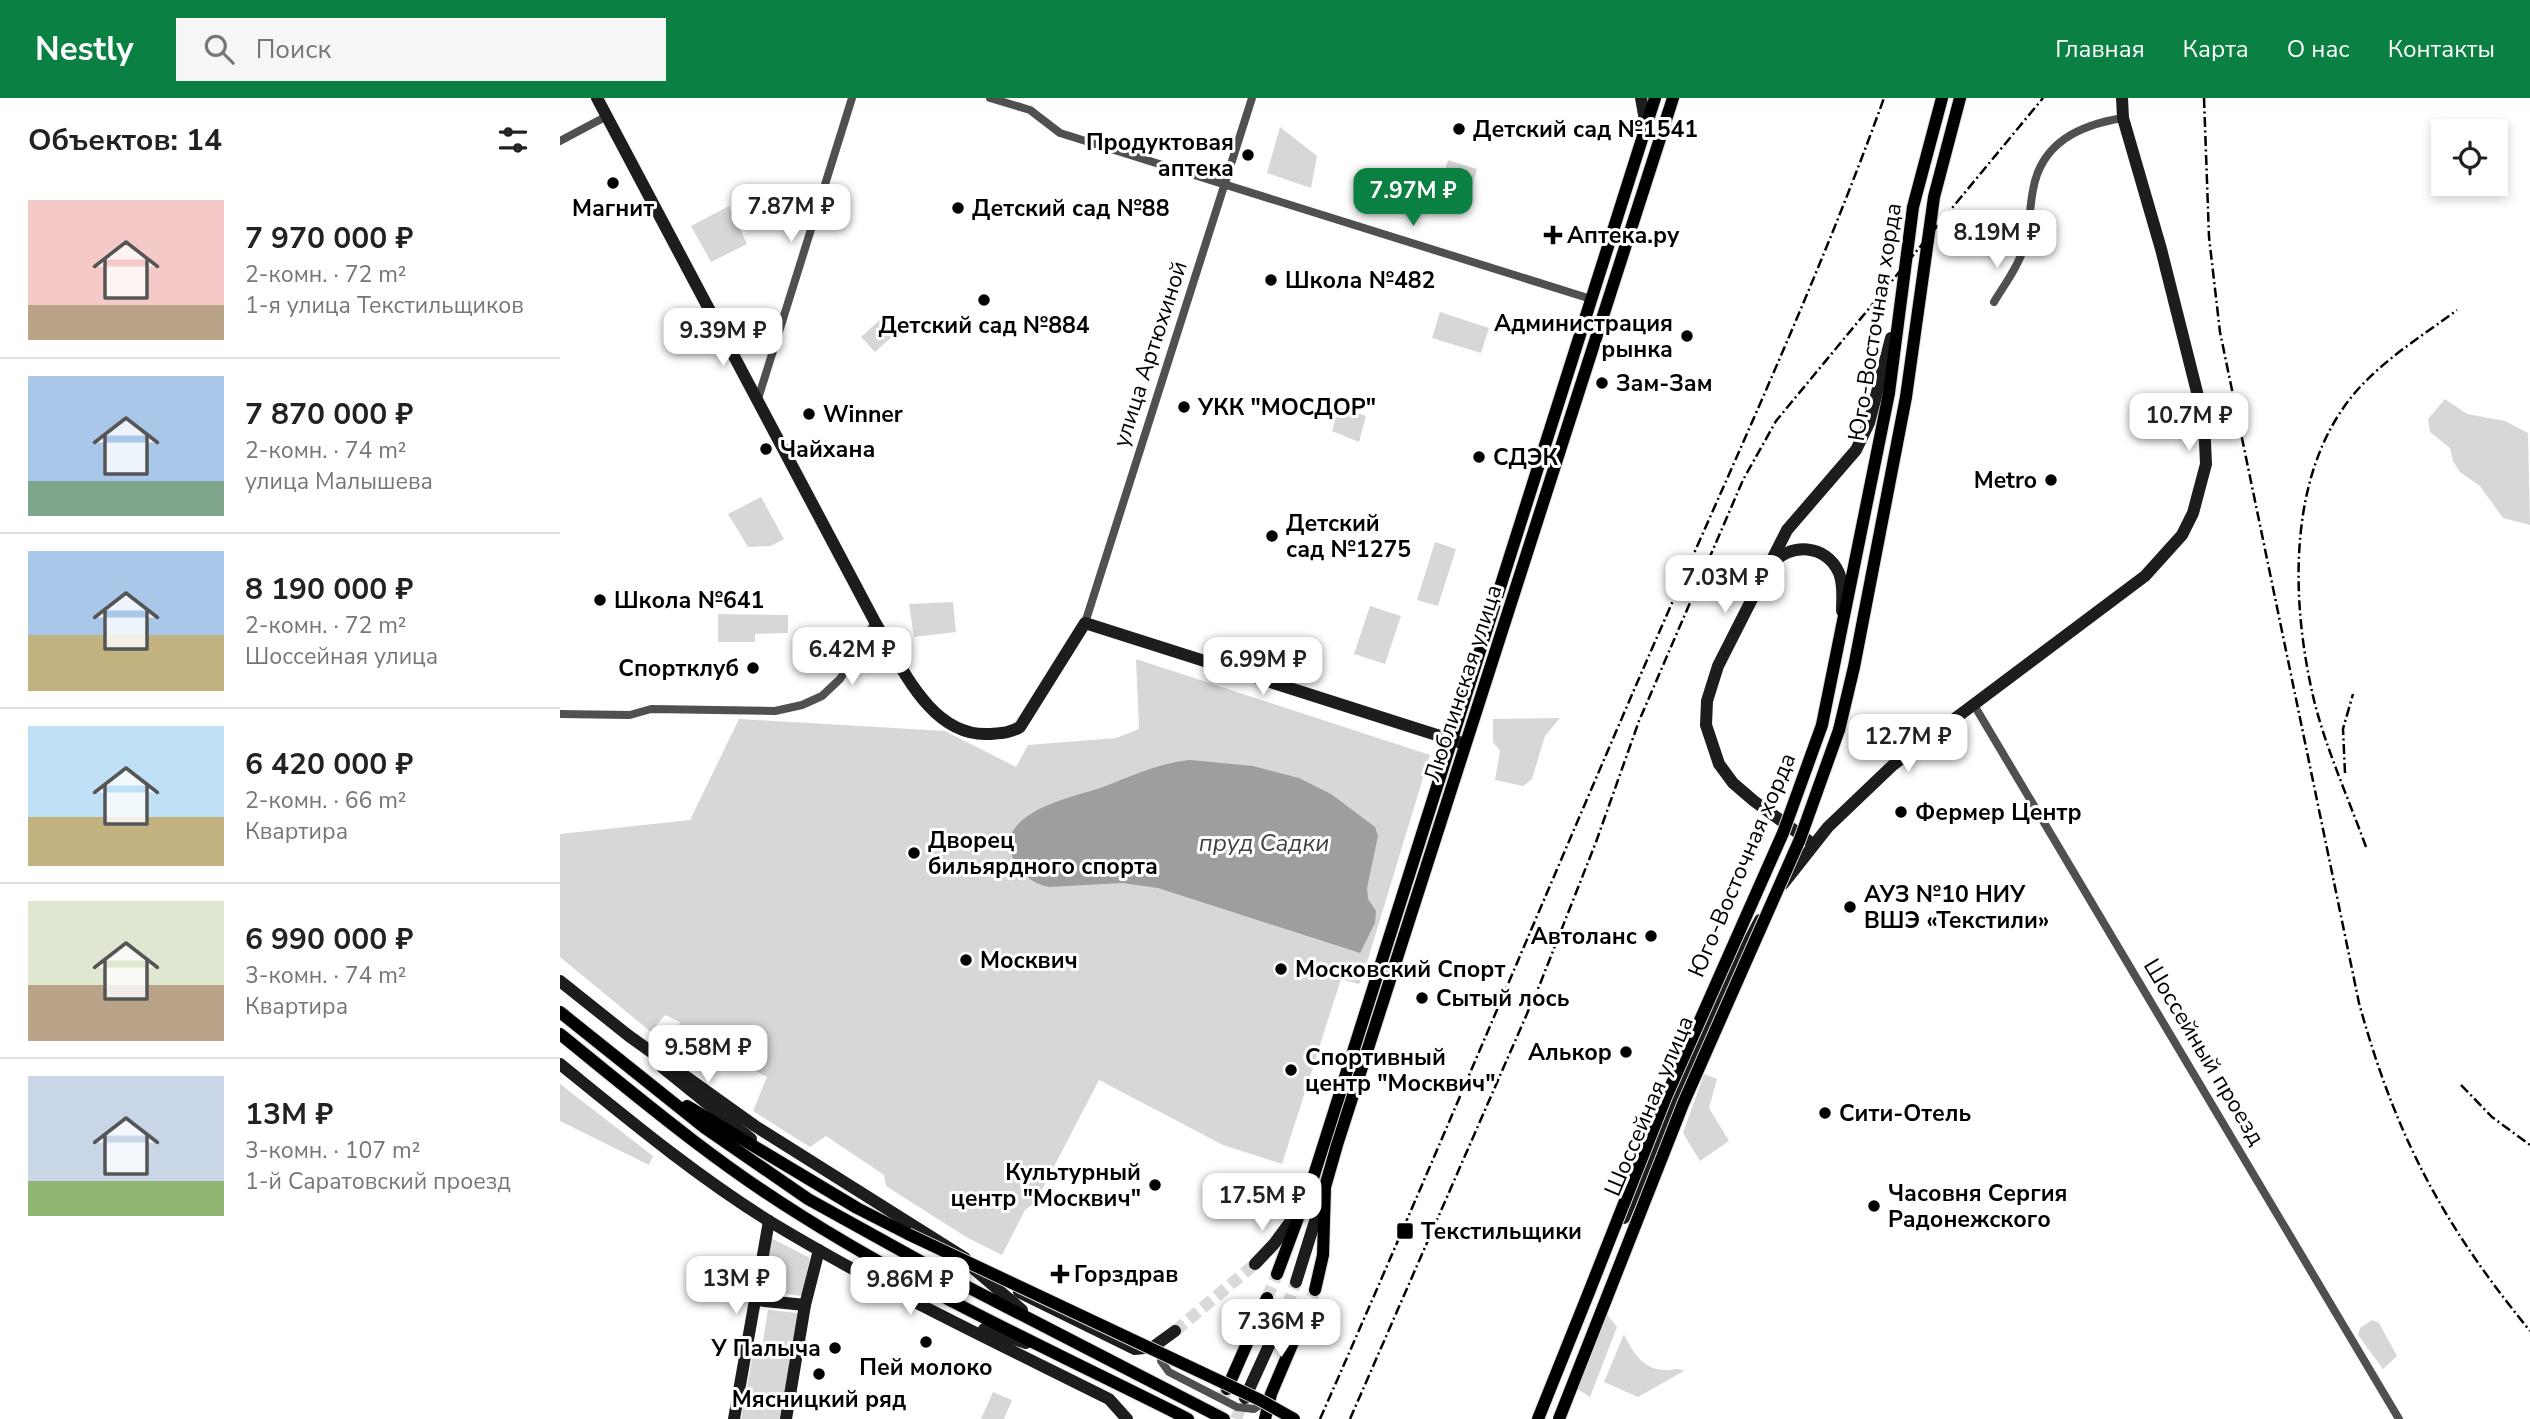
<!DOCTYPE html>
<html lang="ru">
<meta charset="utf-8">
<style>
body{margin:0;font-family:"Nunito Sans",sans-serif;background:#f6f6f6;color:#222;height:100vh;display:flex;flex-direction:column;font-size:26px;white-space:nowrap}
*{box-sizing:border-box;margin:0}
p{font-size:23px;color:#767676}
.icon{flex:none;width:38px;height:38px;fill:none;stroke:currentColor;stroke-width:2;stroke-linecap:round;stroke-linejoin:round}
.map{position:relative;flex:1;overflow:hidden}
.details{display:flex;flex-direction:column;background:#fff;width:560px}
.details>*{flex:none}
.controls{position:absolute;left:1871px;top:21px;display:grid;gap:14px}
.controls a{display:grid;place-items:center;width:77px;height:77px;border-radius:0px;background:#fff;box-shadow:0 4px 10px #0003;font-size:35px}
.price{position:absolute;translate:-50% -60px;padding:0 16px;border-radius:14px;background:#fff;color:#222;font-size:23px;line-height:46px;filter:drop-shadow(0 2px 4px #0008)}
.price::after{content:'';position:absolute;left:50%;top:42px;width:21px;height:16px;margin-left:-10px;background:inherit;clip-path:polygon(0 0,100% 0,50% 100%)}
.price.current{background:#0b8043;color:#fff}
ul{padding:0;list-style:none}
li{display:flex;align-items:center;gap:21px;height:175px;padding:0 28px}
li+li{border-top:2px solid #e0e0e0}
li span{display:grid;place-items:center;flex:none;width:196px;height:140px;border-radius:0px;color:#555}
li>.icon{margin-inline-start:auto}
span .icon{width:84px;height:84px;fill:#fffc;stroke-width:1}
li b{font-size:30px}
h2{display:flex;justify-content:space-between;align-items:center;height:84px;padding:0 28px;font-size:30px}
header{display:flex;align-items:center;gap:42px;box-sizing:border-box;height:98px;padding:0 35px;background:#0b8043;color:#fff}
header strong{font-size:33px}
nav{display:flex;gap:38px;margin-inline-start:auto;font-size:24px}
.search{width:490px;height:63px;background:#f6f6f6;display:flex;align-items:center;gap:18px;box-sizing:border-box;padding:0 24px;border-radius:0px;color:#767676;font-size:26px}
main{display:flex;flex:1;min-height:0}
.map>svg:first-child{display:block}
.green{fill:#d7d7d7}
.water{fill:#9e9e9e}
.lines{fill:none;stroke-linecap:round;stroke-linejoin:round}
.secondary-tunnel{stroke:#d9d9d9;stroke-width:12;stroke-dasharray:12 6;stroke-linecap:butt}
.primary-tunnel{stroke:#d9d9d9;stroke-width:12;stroke-dasharray:12 6;stroke-linecap:butt}
.primary-casing{stroke:#dbdbdb;stroke-width:14}
.street{stroke:#505050;stroke-width:8}
.secondary{stroke:#1d1d1d;stroke-width:12}
.primary{stroke:#000;stroke-width:12}
.rail{stroke:#000;stroke-width:2.5;stroke-dasharray:10 3.5 2 3.5;stroke-linecap:butt}
.primary-bridge-casing{stroke:#dbdbdb;stroke-width:14;stroke-linecap:butt}
.primary-bridge{stroke:#000;stroke-width:12}
.poi-dot{fill:#000;stroke:#fff;stroke-width:2.5}
.labels{text-anchor:middle;dominant-baseline:central;stroke-width:6;stroke-linejoin:round;paint-order:stroke}
.poi-label{font-size:23px;font-weight:bold;fill:#000;stroke:#fff;text-anchor:start}
.street-label{font-size:23px;fill:#000;stroke:#fff}
.water-label{font-size:24px;font-style:italic;fill:#3f3f3f;stroke:#fff}
</style>
<header>
<strong>Nestly</strong>
<div class="search"><svg class="icon" aria-label="search" viewBox="0 0 24 24"><circle cx="10" cy="10" r="6"/><path d="M15 15l6 6"/></svg>Поиск</div>
<nav><a>Главная</a><a>Карта</a><a>О нас</a><a>Контакты</a></nav>
</header>
<main>
<section class="details">
<h2>Объектов: 14<svg class="icon" aria-label="filters" viewBox="0 0 24 24"><path d="M4 7h16M4 17h16"/><circle cx="9" cy="7" r="2"/><circle cx="15" cy="17" r="2"/></svg></h2>
<ul>
<li><span style="background:linear-gradient(#f6c9c9 75%,#b9a48a 0)"><svg class="icon" aria-label="home" viewBox="0 0 24 24"><path d="M3 11l9-7 9 7M6 9v11h12V9"/></svg></span><div><b>7 970 000 ₽</b><p>2-комн. · 72 m²</p><p>1-я улица Текстильщиков</p></div></li>
<li><span style="background:linear-gradient(#a9c7e8 75%,#7fa58c 0)"><svg class="icon" aria-label="home" viewBox="0 0 24 24"><path d="M3 11l9-7 9 7M6 9v11h12V9"/></svg></span><div><b>7 870 000 ₽</b><p>2-комн. · 74 m²</p><p>улица Малышева</p></div></li>
<li><span style="background:linear-gradient(#a9c7e8 60%,#c2b280 0)"><svg class="icon" aria-label="home" viewBox="0 0 24 24"><path d="M3 11l9-7 9 7M6 9v11h12V9"/></svg></span><div><b>8 190 000 ₽</b><p>2-комн. · 72 m²</p><p>Шоссейная улица</p></div></li>
<li><span style="background:linear-gradient(#bfe0f5 65%,#c2b280 0)"><svg class="icon" aria-label="home" viewBox="0 0 24 24"><path d="M3 11l9-7 9 7M6 9v11h12V9"/></svg></span><div><b>6 420 000 ₽</b><p>2-комн. · 66 m²</p><p>Квартира</p></div></li>
<li><span style="background:linear-gradient(#dfe7d0 60%,#b9a48a 0)"><svg class="icon" aria-label="home" viewBox="0 0 24 24"><path d="M3 11l9-7 9 7M6 9v11h12V9"/></svg></span><div><b>6 990 000 ₽</b><p>3-комн. · 74 m²</p><p>Квартира</p></div></li>
<li><span style="background:linear-gradient(#c9d6e8 75%,#8fb573 0)"><svg class="icon" aria-label="home" viewBox="0 0 24 24"><path d="M3 11l9-7 9 7M6 9v11h12V9"/></svg></span><div><b>13M ₽</b><p>3-комн. · 107 m²</p><p>1-й Саратовский проезд</p></div></li>
</ul>
</section>
<div class="map">
<svg width="1970" height="1321" viewBox="0 0 1970 1321">
<rect width="100%" height="100%" fill="#fff"/>
<g class="green">
<polygon points="720,29 757,58 751,90 707,75"/>
<polygon points="888,62 917,71 905,114 876,105"/>
<polygon points="169,108 187,146 151,164 131,128"/>
<polygon points="880,214 929,230 921,255 872,240"/>
<polygon points="323,219 337,234 315,254 301,239"/>
<polygon points="1885,301 1907,316 1945,323 1968,335 1970,427 1943,420 1920,388 1900,374 1893,363 1890,350 1870,334 1868,321"/>
<polygon points="779,309 806,318 799,344 772,333"/>
<polygon points="201,399 224,441 211,448 188,449 168,416"/>
<polygon points="875,444 896,451 878,508 857,502"/>
<polygon points="393,504 396,534 354,539 349,506"/>
<polygon points="810,508 841,518 825,566 794,556"/>
<polygon points="158,516 228,517 228,535 195,536 195,544 158,544"/>
<polygon points="576,561 870,657 805,871 799,886 781,881 722,1066 663,1047 539,982 475,1105 465,1112 442,1157 406,1139 326,1088 324,1077 266,1038 250,1049 193,1013 207,979 115,934 120,924 105,917 91,934 0,859 0,736 130,722 179,621 385,633 456,669 468,647 556,640 579,631"/>
<polygon points="1000,620 985,638 972,681 963,688 935,682 940,653 933,644 933,621"/>
<polygon points="1144,976 1157,981 1149,1010 1169,1043 1140,1063 1123,1035"/>
<polygon points="0,986 93,1058 89,1067 0,1023"/>
<polygon points="211,1140 250,1160 242,1198 202,1193"/>
<polygon points="208,1212 238,1215 221,1321 181,1321 192,1261 201,1256"/>
<polygon points="1046,1215 1057,1229 1030,1299 1016,1290"/>
<polygon points="1812,1222 1819,1225 1837,1258 1823,1271 1798,1237 1800,1230"/>
<path d="M 1064,1236 C 1072,1254 1084,1273 1107,1272 C 1114,1272 1117,1269 1124,1273 L 1078,1299 L 1044,1284 Z"/>
<polygon points="433,1294 452,1302 444,1321 421,1321"/>
</g>
<path class="water" d="M 630,662 L 693,668 L 739,680 L 771,696 L 815,729 L 818,738 L 807,790 L 808,801 L 816,813 L 815,825 L 800,855 L 598,790 L 562,785 L 489,789 C 473,786 459,775 453,760 C 432,714 515,699 543,689 C 572,678 599,665 630,662 Z"/>
<g class="lines">
<g class="secondary-tunnel">
<polyline points="727,1208 736,1184"/>
<polyline points="615,1233 695,1166"/>
<polyline points="676,1321 685,1300"/>
</g>
<g class="primary-tunnel">
<polyline points="707,1200 717,1176"/>
<polyline points="745,1216 755,1192"/>
<polyline points="654,1321 667,1291"/>
</g>
<defs>
<g id="primary">
<polyline points="1262,627 1329,295 1353,109 1382,0"/>
<polyline points="1279,632 1294,569 1346,299 1374,99 1400,0"/>
<polyline points="0,914 145,1030 248,1101 398,1184 664,1321"/>
<path d="M 0,936 C 79,1000 156,1065 242,1118 C 364,1195 499,1256 628,1321"/>
<polyline points="127,1008 297,1110 348,1136"/>
<polyline points="717,1176 754,1077 1095,0"/>
<polyline points="755,1192 763,1157 765,1089 777,1047 1113,0"/>
<polyline points="667,1291 707,1200"/>
<polyline points="705,1321 711,1296 745,1216"/>
<polyline points="978,1321 1029,1194"/>
</g>
</defs>
<use href="#primary" class="primary-casing"/>
<g class="street">
<polyline points="430,0 470,12 500,35 1031,201"/>
<polyline points="0,43 47,18"/>
<path d="M 1434,204 C 1444,187 1457,171 1463,152 C 1470,132 1469,112 1473,92 C 1481,45 1519,27 1563,20"/>
<polyline points="198,301 292,0"/>
<polyline points="525,525 692,0"/>
<polyline points="1414,607 1839,1321"/>
<polyline points="0,616 70,617 91,611 215,613 242,607 262,598 280,581 315,524"/>
<polyline points="601,1254 601,1263 609,1274 677,1309 694,1311 705,1303"/>
</g>
<g class="secondary">
<path d="M 37,0 L 315,524 C 341,567 370,639 429,636 C 441,635 450,635 460,629 L 525,525 L 905,646"/>
<polyline points="1081,0 1086,28"/>
<path d="M 1211,467 C 1229,444 1267,446 1279,475 C 1284,487 1282,501 1282,513"/>
<polyline points="1249,743 1194,703 1173,685 1159,666 1146,627 1147,603 1158,568 1227,432 1296,352 1309,325 1331,240"/>
<polyline points="1223,786 1268,729 1333,667 1585,478 1622,437 1633,415 1646,366 1644,322 1601,151 1563,20 1562,0"/>
<polyline points="0,883 69,938 195,1028 405,1160"/>
<path d="M 0,966 C 68,1021 135,1077 209,1123 C 318,1189 435,1244 549,1301 L 567,1321"/>
<polyline points="102,969 191,1041"/>
<polyline points="1064,1120 1156,906 1200,822"/>
<polyline points="407,1165 462,1212"/>
<polyline points="695,1166 714,1146 739,1112"/>
<polyline points="736,1184 761,1104"/>
<polyline points="459,1194 575,1251 593,1249 615,1233"/>
<polyline points="196,1202 245,1207"/>
<polyline points="424,1231 466,1245"/>
<polyline points="685,1300 727,1208"/>
<polyline points="174,1321 209,1123"/>
<polyline points="226,1321 245,1207 259,1152"/>
</g>
<use href="#primary" class="primary"/>
<g class="rail">
<path d="M 1644,0 L 1649,139 L 1660,234 L 1799,905 C 1836,1039 1882,1125 1970,1233"/>
<polyline points="1785,675 1783,631 1793,596"/>
<path d="M 1806,749 C 1788,699 1765,649 1753,598 C 1730,498 1727,367 1801,288 C 1829,258 1865,236 1897,212"/>
<polyline points="1901,987 1932,1019 1970,1047"/>
<path d="M 760,1321 C 867,1079 969,835 1074,592 C 1159,395 1251,202 1324,0"/>
<polyline points="790,1321 980,886 1036,744 1079,623 1183,382 1216,323 1483,0"/>
</g>
<defs>
<g id="primary-bridge">
<polyline points="348,1136 700,1302 734,1321"/>
<polyline points="1029,1194 1106,999 1223,735 1262,627"/>
<polyline points="999,1321 1123,1006 1240,741 1279,632"/>
</g>
</defs>
<use href="#primary-bridge" class="primary-bridge-casing"/>
<use href="#primary-bridge" class="primary-bridge"/>
</g>
<g class="poi-dot">
<circle cx="899" cy="31" r="7"/>
<circle cx="688" cy="57" r="7"/>
<circle cx="53" cy="85" r="7"/>
<circle cx="398" cy="110" r="7"/>
<path d="M989.5 126.5h7v7h7v7h-7v7h-7v-7h-7v-7h7z"/>
<circle cx="711" cy="182" r="7"/>
<circle cx="424" cy="202" r="7"/>
<circle cx="1127" cy="238" r="7"/>
<circle cx="1042" cy="285" r="7"/>
<circle cx="624" cy="309" r="7"/>
<circle cx="249" cy="316" r="7"/>
<circle cx="206" cy="351" r="7"/>
<circle cx="919" cy="359" r="7"/>
<circle cx="1491" cy="382" r="7"/>
<circle cx="712" cy="438" r="7"/>
<circle cx="40" cy="502" r="7"/>
<circle cx="193" cy="570" r="7"/>
<circle cx="1341" cy="714" r="7"/>
<circle cx="354" cy="755" r="7"/>
<circle cx="1290" cy="809" r="7"/>
<circle cx="1091" cy="838" r="7"/>
<circle cx="406" cy="862" r="7"/>
<circle cx="721" cy="871" r="7"/>
<circle cx="862" cy="900" r="7"/>
<circle cx="1066" cy="954" r="7"/>
<circle cx="731" cy="972" r="7"/>
<circle cx="1265" cy="1015" r="7"/>
<circle cx="595" cy="1087" r="7"/>
<circle cx="1314" cy="1108" r="7"/>
<rect x="836" y="1124" width="18" height="18" rx="3.5"/>
<path d="M496.5 1165.5h7v7h7v7h-7v7h-7v-7h-7v-7h7z"/>
<circle cx="366" cy="1244" r="7"/>
<circle cx="275" cy="1250" r="7"/>
<circle cx="259" cy="1276" r="7"/>
</g>
<g class="labels">
<g class="poi-label">
<text x="913" y="31">Детский сад №1541</text>
<text x="674" y="44" text-anchor="end">Продуктовая<tspan x="674" dy="26">аптека</tspan></text>
<text x="53" y="110" text-anchor="middle">Магнит</text>
<text x="412" y="110">Детский сад №88</text>
<text x="1007" y="137">Аптека.ру</text>
<text x="725" y="182">Школа №482</text>
<text x="1113" y="225" text-anchor="end">Администрация<tspan x="1113" dy="26">рынка</tspan></text>
<text x="424" y="227" text-anchor="middle">Детский сад №884</text>
<text x="1056" y="285">Зам-Зам</text>
<text x="638" y="309">УКК "МОСДОР"</text>
<text x="263" y="316">Winner</text>
<text x="220" y="351">Чайхана</text>
<text x="933" y="359">СДЭК</text>
<text x="1477" y="382" text-anchor="end">Metro</text>
<text x="726" y="425">Детский<tspan x="726" dy="26">сад №1275</tspan></text>
<text x="54" y="502">Школа №641</text>
<text x="179" y="570" text-anchor="end">Спортклуб</text>
<text x="1355" y="714">Фермер Центр</text>
<text x="368" y="742">Дворец<tspan x="368" dy="26">бильярдного спорта</tspan></text>
<text x="1304" y="796">АУЗ №10 НИУ<tspan x="1304" dy="26">ВШЭ «Текстили»</tspan></text>
<text x="1077" y="838" text-anchor="end">Автоланс</text>
<text x="420" y="862">Москвич</text>
<text x="735" y="871">Московский Спорт</text>
<text x="876" y="900">Сытый лось</text>
<text x="1052" y="954" text-anchor="end">Алькор</text>
<text x="745" y="959">Спортивный<tspan x="745" dy="26">центр "Москвич"</tspan></text>
<text x="1279" y="1015">Сити-Отель</text>
<text x="581" y="1074" text-anchor="end">Культурный<tspan x="581" dy="26">центр "Москвич"</tspan></text>
<text x="1328" y="1095">Часовня Сергия<tspan x="1328" dy="26">Радонежского</tspan></text>
<text x="861" y="1133">Текстильщики</text>
<text x="514" y="1176">Горздрав</text>
<text x="261" y="1250" text-anchor="end">У Палыча</text>
<text x="366" y="1269" text-anchor="middle">Пей молоко</text>
<text x="259" y="1301" text-anchor="middle">Мясницкий ряд</text>
</g>
<g class="street-label">
<text transform="translate(1315 224) rotate(-81)">Юго-Восточная хорда</text>
<text transform="translate(590 256) rotate(-72)">улица Артюхиной</text>
<text transform="translate(903 585) rotate(-72)">Люблинская улица</text>
<text transform="translate(1182 767) rotate(-67)">Юго-Восточная хорда</text>
<text transform="translate(1644 954) rotate(59)">Шоссейный проезд</text>
<text transform="translate(1089 1008) rotate(-67)">Шоссейная улица</text>
</g>
<g class="water-label">
<text x="704" y="745">пруд Садки</text>
</g>
</g>
</svg>
<div class="controls">
<a><svg class="icon" aria-label="locate" viewBox="0 0 24 24"><circle cx="12" cy="12" r="6"/><path d="M12 2v4M12 18v4M2 12h4M18 12h4"/></svg></a>
</div>
<b class="price current" style="left:853px;top:130px">7.97M ₽</b>
<b class="price" style="left:231px;top:146px">7.87M ₽</b>
<b class="price" style="left:1437px;top:172px">8.19M ₽</b>
<b class="price" style="left:163px;top:270px">9.39M ₽</b>
<b class="price" style="left:1629px;top:355px">10.7M ₽</b>
<b class="price" style="left:1165px;top:517px">7.03M ₽</b>
<b class="price" style="left:292px;top:589px">6.42M ₽</b>
<b class="price" style="left:703px;top:599px">6.99M ₽</b>
<b class="price" style="left:1348px;top:676px">12.7M ₽</b>
<b class="price" style="left:148px;top:987px">9.58M ₽</b>
<b class="price" style="left:702px;top:1135px">17.5M ₽</b>
<b class="price" style="left:176px;top:1218px">13M ₽</b>
<b class="price" style="left:350px;top:1219px">9.86M ₽</b>
<b class="price" style="left:721px;top:1261px">7.36M ₽</b>
</div>
</main>
